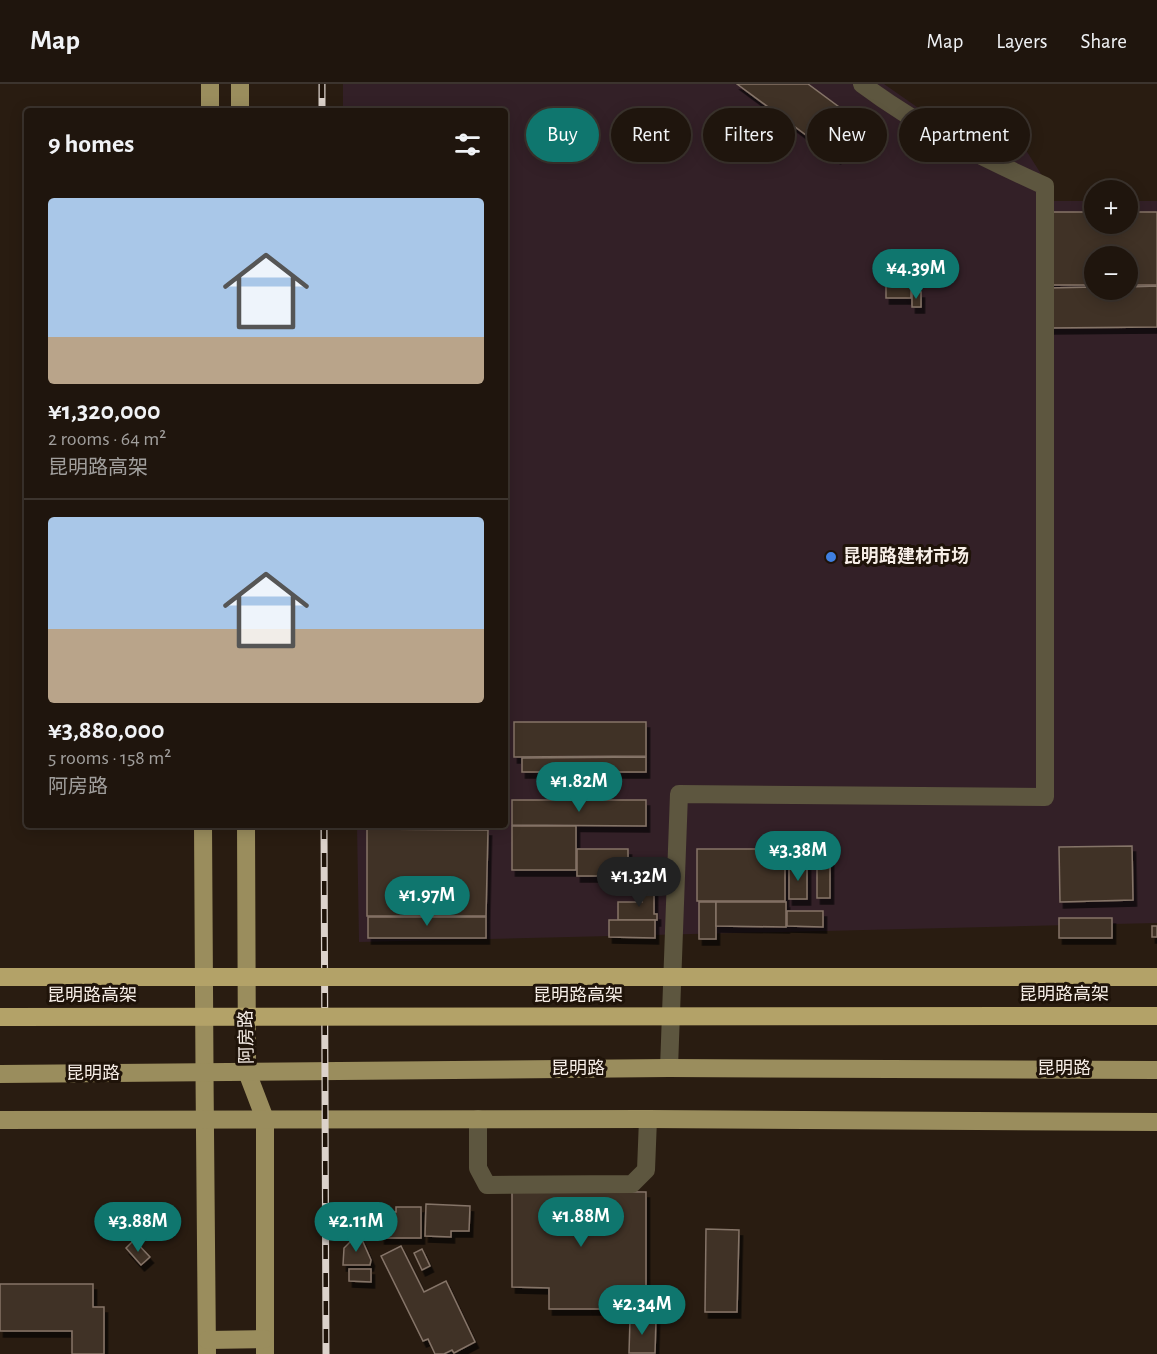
<!DOCTYPE html>
<meta charset="utf-8">
<style>
body{margin:0;font-family:"Alegreya Sans","Noto Sans SC",sans-serif;background:#2c221b;color:#f1f3f6;height:100vh;display:flex;flex-direction:column;font-size:22px;white-space:nowrap}
*{box-sizing:border-box;margin:0}
p{font-size:20px;color:#a19f9d}
.icon{flex:none;width:33px;height:33px;fill:none;stroke:currentColor;stroke-width:2;stroke-linecap:round;stroke-linejoin:round}
.map{position:relative;flex:1;overflow:hidden}
.details{position:absolute;left:24px;top:24px;width:484px;height:720px;display:flex;flex-direction:column;background:#1f150d;border-radius:6px;box-shadow:0 3px 15px #0003,0 0 0 2px #3c342e}
.details>*{flex:none}
.banner{position:absolute;left:526px;top:24px;width:540px;height:54px;display:flex;gap:12px}
.controls{position:absolute;left:1084px;top:96px;display:grid;gap:12px}
.controls a{display:grid;place-items:center;width:54px;height:54px;border-radius:50%;background:#1f150d;box-shadow:0 3px 15px #0003,0 0 0 2px #3c342e;font-size:30px}
.price{position:absolute;translate:-50% -51px;padding:0 14px;border-radius:21px;background:#0f766e;color:#fff;font-size:20px;line-height:39px;filter:drop-shadow(0 2px 3px #0008)}
.price::after{content:'';position:absolute;left:50%;top:36px;width:18px;height:14px;margin-left:-9px;background:inherit;clip-path:polygon(0 0,100% 0,50% 100%)}
.price.current{background:#222;color:#fff}
ul{padding:0;list-style:none}
li{display:grid;align-content:center;gap:12px;height:318px;padding:0 24px}
li+li{border-top:2px solid #3c342e}
li span{display:grid;place-items:center;height:186px;border-radius:6px;color:#555}
li>.icon{margin-inline-start:auto}
span .icon{width:108px;height:108px;fill:#fffc;stroke-width:1}
li b{font-size:26px}
h2{display:flex;justify-content:space-between;align-items:center;height:72px;padding:0 24px;font-size:26px}
.tag{padding:0 21px;border-radius:27px;background:#1f150d;box-shadow:0 3px 15px #0003,0 0 0 2px #3c342e;font-size:21px;line-height:54px}
.tag.current{background:#0f766e;color:#fff}
header{display:flex;align-items:center;gap:36px;box-sizing:border-box;height:84px;padding:0 30px;background:#1f150d;border-bottom:2px solid #3c342e}
header strong{font-size:28px}
nav{display:flex;gap:33px;margin-inline-start:auto;font-size:21px}
.map>svg:first-child{display:block}
.commercial{fill:#332027;fill-rule:evenodd}
.building{fill:#413227;stroke:#857468;stroke-width:1.5;filter:url(#shadow)}
.lines{fill:none;stroke-linecap:round;stroke-linejoin:round}
.minor{stroke:#5d563f;stroke-width:18}
.major{stroke:#9a8d5d;stroke-width:18}
.rail-casing{stroke:#dcd2cb;stroke-width:7}
.rail{stroke:#1f1309;stroke-width:4.5;stroke-dasharray:14;stroke-linecap:butt}
.highway-bridge{stroke:#b3a268;stroke-width:18}
.shop-dot{fill:#3f7fe0;stroke:#1f1309;stroke-width:2}
.labels{text-anchor:middle;dominant-baseline:central;stroke-width:6;stroke-linejoin:round;paint-order:stroke}
.poi-label{font-size:18px;font-weight:bold;fill:#f7eee7;stroke:#1f1309;text-anchor:start}
.street-label{font-size:18px;fill:#f7eee7;stroke:#1f1309}
</style>
<header>
<strong>Map</strong>
<nav><a>Map</a><a>Layers</a><a>Share</a></nav>
</header>
<div class="map">
<svg width="1157" height="1270" viewBox="0 0 1157 1270">
<defs>
<filter id="shadow"><feDropShadow dx="3.5" dy="6" stdDeviation="0" flood-color="#0009"/></filter>
</defs>
<rect width="100%" height="100%" fill="#291c11"/>
<path class="commercial" d="M 343,0 L 884,0 L 927,30 L 1024,63 L 1043,93 L 1051,117 L 1095,117 L 1095,140 L 1128,140 L 1128,117 L 1157,117 L 1157,839 L 359,858 L 357,741 L 506,741 L 506,27 L 343,27 ZM 1095,172 L 1128,172 L 1128,206 L 1095,206 Z"/>
<g class="building">
<polygon points="737,0 808,0 862,40 837,74"/>
<polygon points="1045,128 1095,128 1095,140 1128,140 1128,128 1157,128 1157,201 1128,201 1128,172 1095,172 1095,201 1046,201"/>
<rect x="913" y="168" width="30" height="23"/>
<polygon points="886,174 913,174 913,193 917,193 917,207 911,207 911,214 886,214"/>
<polygon points="1157,202 1157,243 1047,244 1047,204 1095,203 1095,206 1128,206 1128,203"/>
<rect x="912" y="208" width="9" height="15"/>
<polygon points="514,638 646,638 646,672 514,673"/>
<polygon points="646,673 646,688 522,688 522,674"/>
<polygon points="512,716 646,716 646,742 512,741"/>
<polygon points="368,741 433,741 433,745 368,744"/>
<rect x="512" y="742" width="64" height="44"/>
<polygon points="367,745 488,746 486,832 367,832"/>
<polygon points="763,753 785,753 785,817 697,817 697,765 763,765"/>
<polygon points="1132,762 1133,816 1060,818 1059,763"/>
<rect x="577" y="765" width="51" height="27"/>
<rect x="817" y="765" width="13" height="49"/>
<rect x="789" y="780" width="18" height="35"/>
<polygon points="642,804 654,804 654,830 657,830 657,836 618,836 618,818 642,818"/>
<rect x="699" y="818" width="17" height="37"/>
<polygon points="716,818 786,818 786,843 716,842"/>
<polygon points="787,827 823,827 823,843 787,842"/>
<rect x="368" y="833" width="118" height="21"/>
<rect x="1059" y="834" width="53" height="20"/>
<polygon points="609,836 655,836 655,854 609,853"/>
<rect x="1152" y="842" width="5" height="11"/>
<polygon points="512,1107 646,1108 646,1225 549,1225 549,1204 512,1203"/>
<polygon points="426,1120 470,1122 469,1147 451,1147 451,1153 425,1152"/>
<polygon points="396,1123 421,1123 421,1154 381,1154 382,1128 396,1128"/>
<polygon points="706,1145 739,1146 737,1228 705,1228"/>
<polygon points="359,1149 371,1176 370,1181 343,1181 344,1164"/>
<polygon points="134,1156 150,1173 141,1181 126,1164"/>
<polygon points="401,1162 424,1208 446,1197 475,1258 454,1269 452,1266 444,1270 435,1270 428,1255 423,1257 381,1172"/>
<polygon points="422,1165 430,1182 422,1186 414,1169"/>
<polygon points="349,1185 371,1185 371,1198 349,1197"/>
<polygon points="0,1200 93,1200 93,1223 104,1223 104,1270 72,1270 72,1247 0,1247"/>
<polygon points="630,1235 656,1235 655,1269 629,1269"/>
</g>
<g class="lines">
<g class="minor">
<path d="M 669,984 L 679,710 L 1045,713 L 1045,102 C 981,73 918,42 862,0"/>
<polyline points="478,1035 478,1084 487,1101 632,1100 646,1086 648,1035"/>
</g>
<g class="major">
<polyline points="210,0 210,27"/>
<polyline points="240,0 240,27"/>
<path d="M 203,741 C 205,917 204,1094 207,1270"/>
<polyline points="246,741 247,988 265,1035 265,1270"/>
<polyline points="0,990 669,984 1157,986"/>
<polyline points="0,1036 648,1035 1157,1038"/>
<polyline points="207,1256 265,1255"/>
</g>
<defs>
<g id="rail">
<polyline points="322,0 322,27"/>
<polyline points="324,741 326,1270"/>
</g>
</defs>
<use href="#rail" class="rail-casing"/>
<use href="#rail" class="rail"/>
<g class="highway-bridge">
<polyline points="0,893 1157,893"/>
<polyline points="0,933 1157,932"/>
</g>
</g>
<circle class="shop-dot" cx="831" cy="473" r="6"/>
<g class="labels">
<g class="poi-label">
<text x="843" y="473">昆明路建材市场</text>
</g>
<g class="street-label">
<text x="1064" y="911">昆明路高架</text>
<text x="92" y="912">昆明路高架</text>
<text x="578" y="912">昆明路高架</text>
<text transform="translate(247 953) rotate(-91)">阿房路</text>
<text x="578" y="985">昆明路</text>
<text x="1064" y="985">昆明路</text>
<text x="93" y="990">昆明路</text>
</g>
</g>
</svg>
<div class="controls">
<a>+</a>
<a>−</a>
</div>
<b class="price" style="left:916px;top:216px">¥4.39M</b>
<b class="price" style="left:579px;top:729px">¥1.82M</b>
<b class="price" style="left:798px;top:798px">¥3.38M</b>
<b class="price current" style="left:639px;top:824px">¥1.32M</b>
<b class="price" style="left:427px;top:843px">¥1.97M</b>
<b class="price" style="left:581px;top:1164px">¥1.88M</b>
<b class="price" style="left:138px;top:1169px">¥3.88M</b>
<b class="price" style="left:356px;top:1169px">¥2.11M</b>
<b class="price" style="left:642px;top:1252px">¥2.34M</b>
<div class="banner">
<a class="tag current">Buy</a>
<a class="tag">Rent</a>
<a class="tag">Filters</a>
<a class="tag">New</a>
<a class="tag">Apartment</a>
</div>
<section class="details">
<h2>9 homes<svg class="icon" aria-label="filters" viewBox="0 0 24 24"><path d="M4 7h16M4 17h16"/><circle cx="9" cy="7" r="2"/><circle cx="15" cy="17" r="2"/></svg></h2>
<ul>
<li><span style="background:linear-gradient(#a9c7e8 75%,#b9a48a 0)"><svg class="icon" aria-label="home" viewBox="0 0 24 24"><path d="M3 11l9-7 9 7M6 9v11h12V9"/></svg></span><div><b>¥1,320,000</b><p>2 rooms · 64 m²</p><p>昆明路高架</p></div></li>
<li><span style="background:linear-gradient(#a9c7e8 60%,#b9a48a 0)"><svg class="icon" aria-label="home" viewBox="0 0 24 24"><path d="M3 11l9-7 9 7M6 9v11h12V9"/></svg></span><div><b>¥3,880,000</b><p>5 rooms · 158 m²</p><p>阿房路</p></div></li>
</ul>
</section>
</div>
